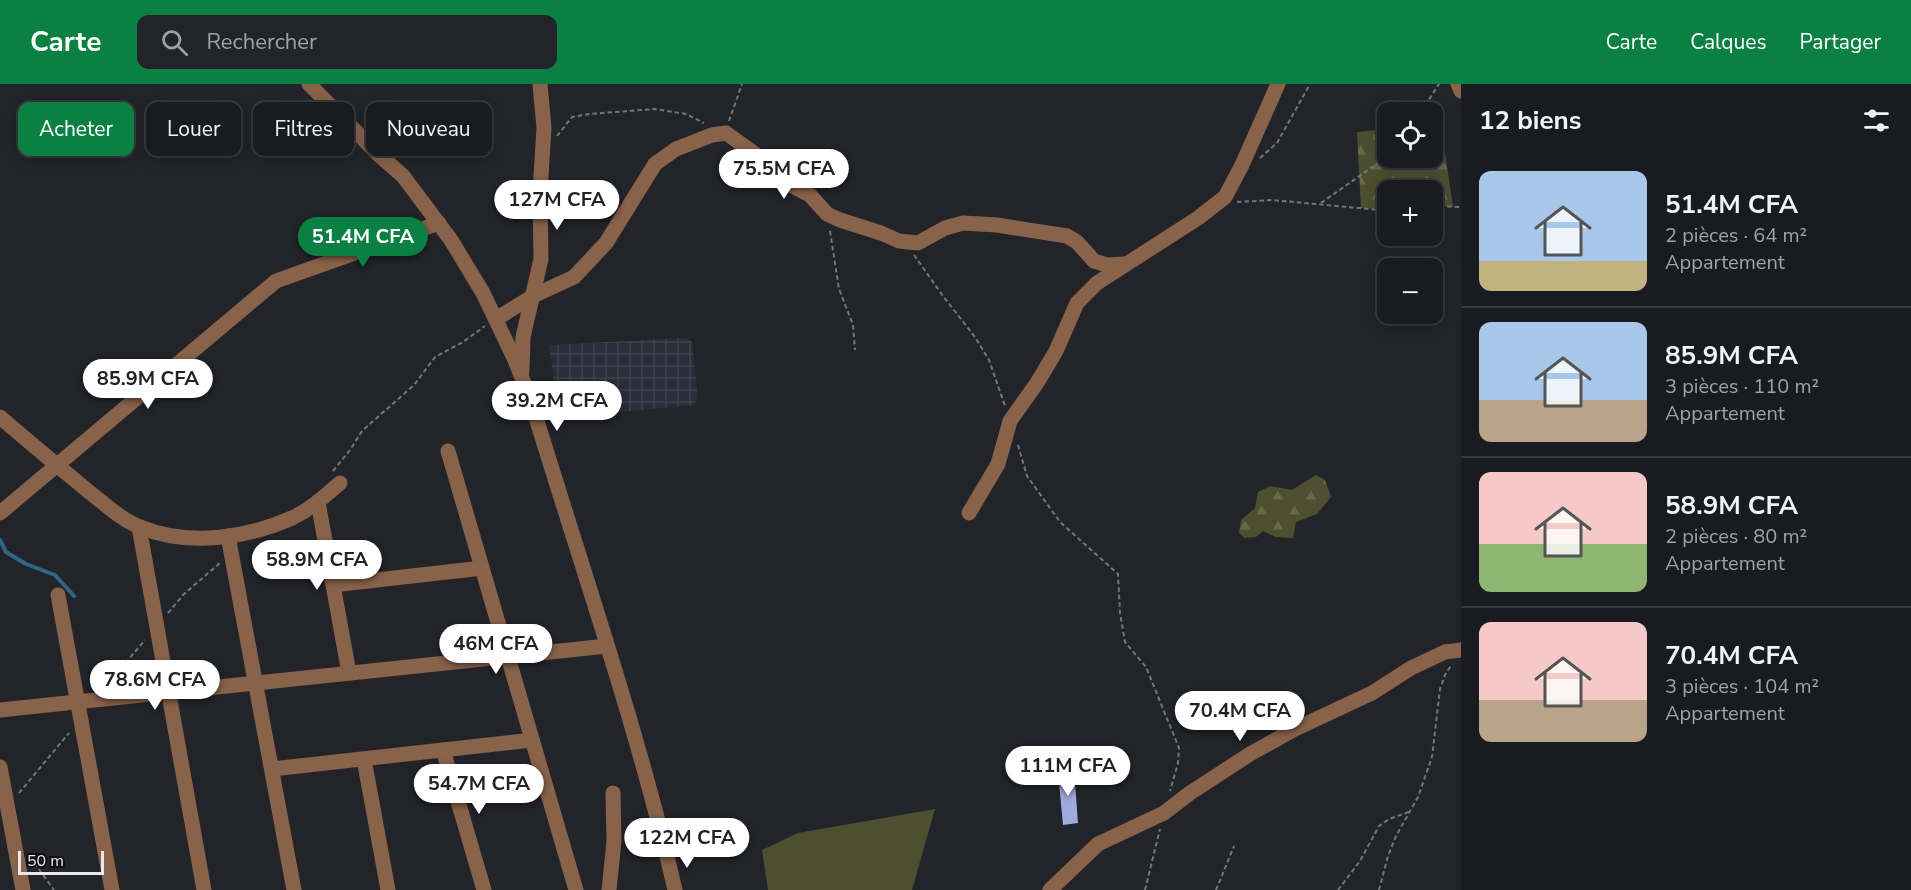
<!DOCTYPE html>
<html lang="fr">
<meta charset="utf-8">
<style>
body{margin:0;font-family:"Nunito Sans",sans-serif;background:#232429;color:#f1f3f6;height:100vh;display:flex;flex-direction:column;font-size:22px;white-space:nowrap}
*{box-sizing:border-box;margin:0}
p{font-size:20px;color:#9fa1a5}
.icon{flex:none;width:33px;height:33px;fill:none;stroke:currentColor;stroke-width:2;stroke-linecap:round;stroke-linejoin:round}
.map{position:relative;flex:1;overflow:hidden}
.panel{display:flex;flex-direction:column;background:#1a1b20;width:450px}
.panel>*{flex:none}
.banner{position:absolute;left:18px;top:18px;width:570px;height:54px;display:flex;gap:12px}
.fabs{position:absolute;left:1377px;top:18px;display:grid;gap:12px}
.fabs a{display:grid;place-items:center;width:66px;height:66px;border-radius:12px;background:#1a1b20;box-shadow:0 3px 15px #0003,0 0 0 2px #38393e;font-size:30px}
.scale{position:absolute;left:18px;bottom:15px;width:86px;box-sizing:border-box;padding-left:6px;border:3px solid #e8e9ed;border-top:0;font-size:16px;line-height:21px;white-space:nowrap;color:#e8e9ed;-webkit-text-stroke:4px #0d0d10;paint-order:stroke}
.price{position:absolute;translate:-50% -51px;padding:0 14px;border-radius:21px;background:#fff;color:#222;font-size:20px;line-height:39px;filter:drop-shadow(0 2px 3px #0008)}
.price::after{content:'';position:absolute;left:50%;top:36px;width:18px;height:14px;margin-left:-9px;background:inherit;clip-path:polygon(0 0,100% 0,50% 100%)}
.price.on{background:#0b8043;color:#fff}
ul{padding:0;list-style:none}
li{display:flex;align-items:center;gap:18px;height:150px;padding:0 18px}
li+li{border-top:2px solid #38393e}
li span{display:grid;place-items:center;flex:none;width:168px;height:120px;border-radius:12px;color:#555}
li>.icon{margin-inline-start:auto}
span .icon{width:72px;height:72px;fill:#fffc;stroke-width:1}
li b{font-size:26px}
h2{display:flex;justify-content:space-between;align-items:center;height:72px;padding:0 18px;font-size:26px}
.chip{padding:0 21px;border-radius:12px;background:#1a1b20;box-shadow:0 3px 15px #0003,0 0 0 2px #38393e;font-size:21px;line-height:54px}
.chip.on{background:#0b8043;color:#fff}
header{display:flex;align-items:center;gap:36px;box-sizing:border-box;height:84px;padding:0 30px;background:#0b8043;color:#fff}
header strong{font-size:28px}
nav{display:flex;gap:33px;margin-inline-start:auto;font-size:21px}
.search{width:420px;height:54px;background:#232429;display:flex;align-items:center;gap:15px;box-sizing:border-box;padding:0 21px;border-radius:12px;color:#9fa1a5;font-size:22px}
main{display:flex;flex:1;min-height:0}
.map>svg:first-child{display:block}
.industrial{fill:url(#industrial-grid)}
.grass{fill:#4c5030}
.forest{fill:url(#forest-firs)}
.lines{fill:none;stroke-linecap:round;stroke-linejoin:round}
.stream{stroke:#2e6785;stroke-width:4}
.building{fill:#a1aadf}
.path{stroke:#75767b;stroke-width:2;stroke-dasharray:4.5 3;stroke-linecap:butt}
.minor{stroke:#886249;stroke-width:15}
</style>
<header>
<strong>Carte</strong>
<div class="search"><svg class="icon" aria-label="search" viewBox="0 0 24 24"><circle cx="10" cy="10" r="6"/><path d="M15 15l6 6"/></svg>Rechercher</div>
<nav><a>Carte</a><a>Calques</a><a>Partager</a></nav>
</header>
<main>
<div class="map">
<svg width="1461" height="806" viewBox="0 0 1461 806">
<defs>
<pattern id="industrial-grid" width="8" height="8" patternUnits="userSpaceOnUse" patternTransform="scale(1.5)"><rect width="8" height="8" fill="#2b2d39"/><path d="M0 4h8M4 0v8" fill="none" stroke="#40414c"/></pattern>
<pattern id="forest-firs" width="22" height="20" patternUnits="userSpaceOnUse" patternTransform="scale(1.5)"><rect width="22" height="20" fill="#4c5030"/><path d="M5 1l3.5 6h-7zM16 11l3.5 6h-7z" fill="#66694e"/></pattern>
</defs>
<rect width="100%" height="100%" fill="#23242a"/>
<polygon class="industrial" points="686,254 692,258 698,314 694,321 559,334 549,261"/>
<polygon class="grass" points="935,725 912,806 768,806 762,766 798,749"/>
<g class="forest">
<polygon points="1441,41 1453,123 1433,122 1432,106 1388,106 1387,125 1361,124 1357,48 1387,45 1388,74 1432,74 1433,42"/>
<polygon points="1316,391 1325,396 1331,413 1317,430 1296,438 1293,454 1276,453 1263,447 1256,453 1245,454 1239,449 1241,436 1255,424 1258,408 1270,402 1292,406"/>
</g>
<g class="lines">
<polyline class="stream" points="0,456 6,468 26,480 55,491 74,512"/>
</g>
<polygon class="building" points="1074,686 1078,739 1063,741 1058,688"/>
<g class="lines">
<g class="path">
<polyline points="1421,28 1439,0"/>
<polyline points="729,37 742,0"/>
<polyline points="557,52 572,33 589,30 655,25 686,30 704,39"/>
<polyline points="1260,74 1277,59 1310,0"/>
<polyline points="1237,118 1272,116 1380,126 1388,125"/>
<polyline points="1321,119 1388,72"/>
<polyline points="1432,122 1461,123"/>
<polyline points="830,147 839,205 853,241 855,266"/>
<polyline points="914,171 943,212 975,253 989,276 1005,322"/>
<polyline points="1018,361 1027,392 1060,438 1118,490 1120,529 1125,558 1146,583 1179,664 1178,679 1170,707"/>
<polyline points="333,387 350,366 362,347 414,301 435,273 463,258 485,242"/>
<polyline points="168,529 184,510 220,479"/>
<polyline points="106,602 145,556"/>
<polyline points="19,709 69,649"/>
<polyline points="30,773 54,806"/>
<polyline points="1145,806 1160,745"/>
<polyline points="1216,806 1234,762"/>
<polyline points="1338,806 1360,777 1379,742 1389,735 1409,728"/>
<polyline points="1379,806 1388,772 1396,752 1418,713 1432,673 1440,605 1445,591 1452,580"/>
</g>
<g class="minor">
<path d="M 309,0 L 378,70 L 403,92 L 451,156 L 483,209 L 515,276 L 531,317 C 580,479 637,641 675,806"/>
<polyline points="1458,0 1461,7"/>
<polyline points="496,235 533,212 574,193 606,159 655,80 676,65 712,51 726,49 758,72 787,99 810,111 827,130 840,136 881,149 899,157 918,159 945,144 963,139 997,141 1067,152 1077,158 1094,177 1107,181 1124,180"/>
<polyline points="522,287 523,253 541,175 540,108 544,44 540,0"/>
<path d="M 0,333 C 29,358 58,382 88,407 C 104,419 121,436 140,443 C 189,463 246,454 292,434 C 311,425 325,412 340,399"/>
<polyline points="448,367 576,806"/>
<polyline points="318,418 349,589"/>
<polyline points="0,429 276,197 439,139"/>
<polyline points="969,429 998,380 1010,337 1037,299 1056,267 1077,219 1097,199 1198,134 1225,113 1242,81 1278,0"/>
<polyline points="139,443 204,806"/>
<polyline points="228,452 294,806"/>
<polyline points="333,501 482,484"/>
<polyline points="58,511 112,806"/>
<polyline points="0,626 607,562"/>
<polyline points="443,666 484,806"/>
<polyline points="364,675 388,806"/>
<polyline points="0,683 23,806"/>
<polyline points="272,685 532,656"/>
<polyline points="609,806 614,757 613,709"/>
<polyline points="1050,806 1098,760 1164,729 1190,709 1250,670 1293,646 1372,609 1411,584 1445,568 1461,566"/>
</g>
</g>
</svg>
<div class="fabs">
<a><svg class="icon" aria-label="locate" viewBox="0 0 24 24"><circle cx="12" cy="12" r="6"/><path d="M12 2v4M12 18v4M2 12h4M18 12h4"/></svg></a>
<a>+</a>
<a>−</a>
</div>
<div class="scale">50 m</div>
<b class="price" style="left:784px;top:116px">75.5M CFA</b>
<b class="price" style="left:557px;top:147px">127M CFA</b>
<b class="price on" style="left:363px;top:184px">51.4M CFA</b>
<b class="price" style="left:148px;top:326px">85.9M CFA</b>
<b class="price" style="left:557px;top:348px">39.2M CFA</b>
<b class="price" style="left:317px;top:507px">58.9M CFA</b>
<b class="price" style="left:496px;top:591px">46M CFA</b>
<b class="price" style="left:155px;top:627px">78.6M CFA</b>
<b class="price" style="left:1240px;top:658px">70.4M CFA</b>
<b class="price" style="left:1068px;top:713px">111M CFA</b>
<b class="price" style="left:479px;top:731px">54.7M CFA</b>
<b class="price" style="left:687px;top:785px">122M CFA</b>
<div class="banner">
<a class="chip on">Acheter</a>
<a class="chip">Louer</a>
<a class="chip">Filtres</a>
<a class="chip">Nouveau</a>
</div>
</div>
<section class="panel">
<h2>12 biens<svg class="icon" aria-label="filters" viewBox="0 0 24 24"><path d="M4 7h16M4 17h16"/><circle cx="9" cy="7" r="2"/><circle cx="15" cy="17" r="2"/></svg></h2>
<ul>
<li><span style="background:linear-gradient(#a9c7e8 75%,#c2b280 0)"><svg class="icon" aria-label="home" viewBox="0 0 24 24"><path d="M3 11l9-7 9 7M6 9v11h12V9"/></svg></span><div><b>51.4M CFA</b><p>2 pièces · 64 m²</p><p>Appartement</p></div></li>
<li><span style="background:linear-gradient(#a9c7e8 65%,#b9a48a 0)"><svg class="icon" aria-label="home" viewBox="0 0 24 24"><path d="M3 11l9-7 9 7M6 9v11h12V9"/></svg></span><div><b>85.9M CFA</b><p>3 pièces · 110 m²</p><p>Appartement</p></div></li>
<li><span style="background:linear-gradient(#f6c9c9 60%,#8fb573 0)"><svg class="icon" aria-label="home" viewBox="0 0 24 24"><path d="M3 11l9-7 9 7M6 9v11h12V9"/></svg></span><div><b>58.9M CFA</b><p>2 pièces · 80 m²</p><p>Appartement</p></div></li>
<li><span style="background:linear-gradient(#f6c9c9 65%,#b9a48a 0)"><svg class="icon" aria-label="home" viewBox="0 0 24 24"><path d="M3 11l9-7 9 7M6 9v11h12V9"/></svg></span><div><b>70.4M CFA</b><p>3 pièces · 104 m²</p><p>Appartement</p></div></li>
</ul>
</section>
</main>
